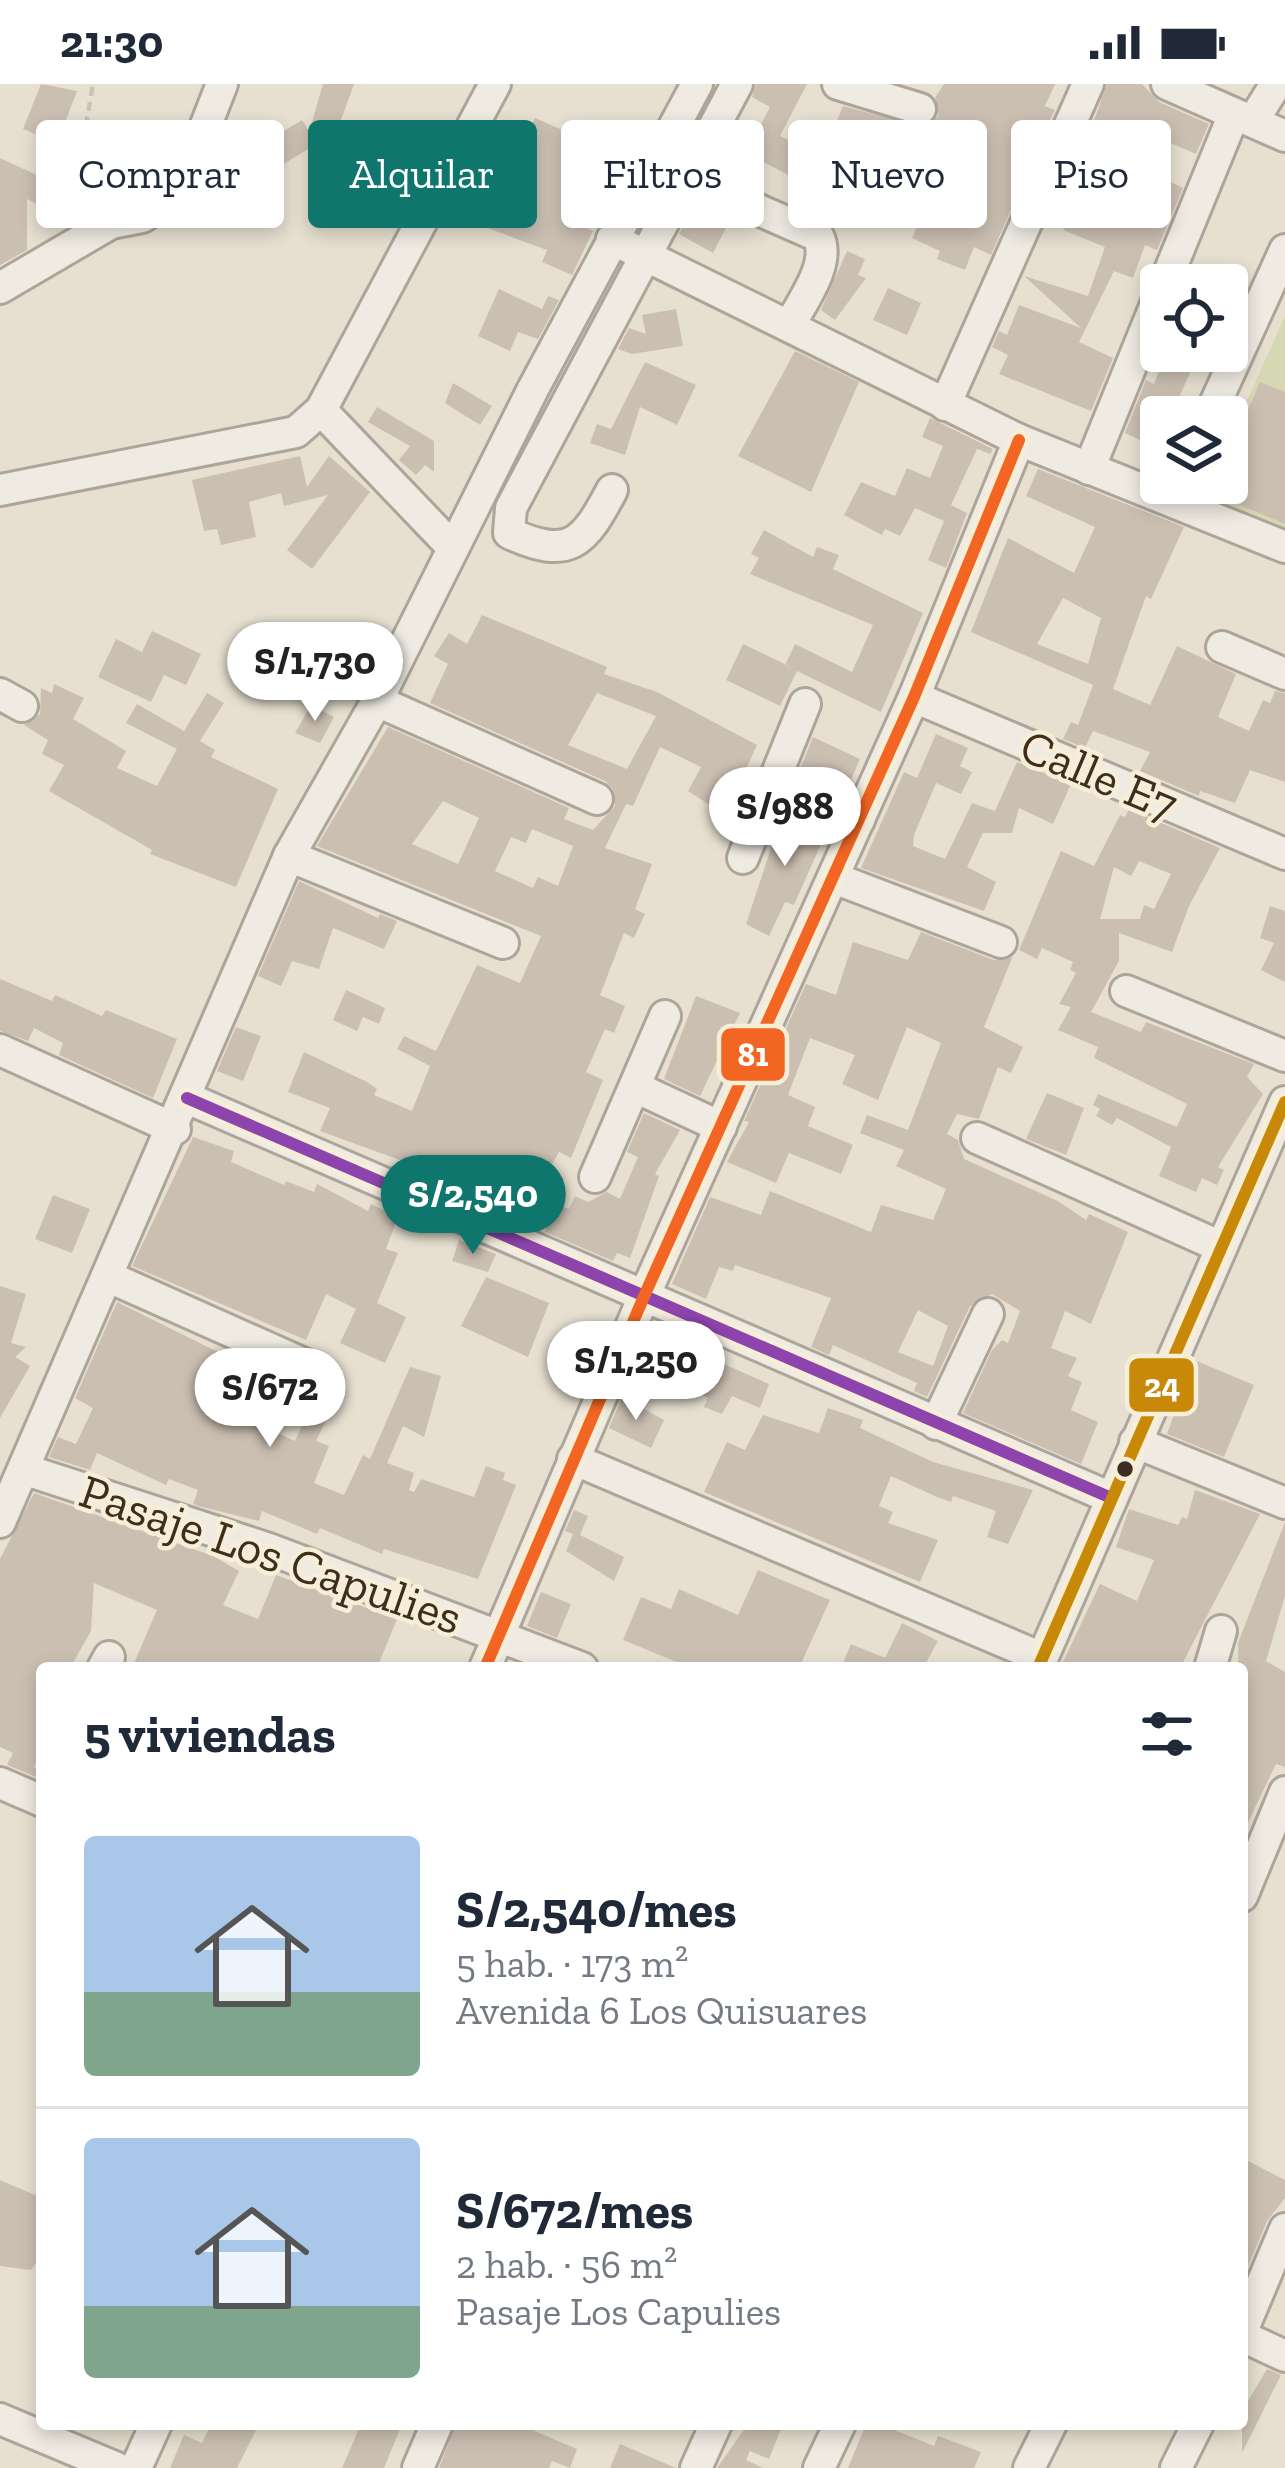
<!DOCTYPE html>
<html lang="es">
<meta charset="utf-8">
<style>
body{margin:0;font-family:"Zilla Slab",serif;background:#f6f6f7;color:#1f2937;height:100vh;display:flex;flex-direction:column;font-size:45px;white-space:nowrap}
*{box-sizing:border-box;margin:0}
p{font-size:39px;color:#747a83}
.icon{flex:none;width:66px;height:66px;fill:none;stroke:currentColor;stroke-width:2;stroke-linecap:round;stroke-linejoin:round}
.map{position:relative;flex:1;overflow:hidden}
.details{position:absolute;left:36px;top:1578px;width:1212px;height:768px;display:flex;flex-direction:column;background:#fff;border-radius:12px;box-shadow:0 6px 18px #0003}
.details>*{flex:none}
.hud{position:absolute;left:36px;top:36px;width:1215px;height:108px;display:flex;gap:24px}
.controls{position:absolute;left:1140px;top:180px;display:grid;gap:24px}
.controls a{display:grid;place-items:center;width:108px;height:108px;border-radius:12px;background:#fff;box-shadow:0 6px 18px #0003;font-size:60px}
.price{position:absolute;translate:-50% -102px;padding:0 27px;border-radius:42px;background:#fff;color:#222;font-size:39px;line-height:78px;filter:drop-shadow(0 3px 6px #0008)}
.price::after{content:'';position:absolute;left:50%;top:72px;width:36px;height:27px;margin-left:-18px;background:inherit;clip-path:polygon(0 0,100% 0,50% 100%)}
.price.current{background:#0f766e;color:#fff}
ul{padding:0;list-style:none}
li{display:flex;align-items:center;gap:36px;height:300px;padding:0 48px}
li+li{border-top:3px solid #e0e1e3}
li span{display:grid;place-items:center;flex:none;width:336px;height:240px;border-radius:12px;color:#555}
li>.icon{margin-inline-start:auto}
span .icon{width:144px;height:144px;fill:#fffc;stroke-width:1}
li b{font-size:51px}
h2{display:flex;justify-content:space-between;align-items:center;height:144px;padding:0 48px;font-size:51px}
.chip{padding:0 42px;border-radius:12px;background:#fff;box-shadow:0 6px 18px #0003;font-size:42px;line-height:108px}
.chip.current{background:#0f766e;color:#fff}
.status{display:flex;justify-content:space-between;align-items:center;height:84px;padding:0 60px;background:#fff;direction:ltr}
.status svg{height:33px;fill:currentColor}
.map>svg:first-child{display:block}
.green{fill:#d6d7b3}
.building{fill:#cbbfb2;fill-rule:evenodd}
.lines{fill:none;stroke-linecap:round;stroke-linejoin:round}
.minor-casing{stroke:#ada599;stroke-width:36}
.path{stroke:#c8c2b9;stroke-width:4.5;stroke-dasharray:9 6;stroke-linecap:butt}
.minor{stroke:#efebe3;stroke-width:30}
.bus-1-casing{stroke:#f7eed8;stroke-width:21}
.bus-2-casing{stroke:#f7eed8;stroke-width:21}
.bus-3-casing{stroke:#f7eed8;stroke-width:21}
.bus-1{stroke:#8e44ad;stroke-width:12}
.bus-2{stroke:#f26522;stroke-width:12}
.bus-3{stroke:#c88808;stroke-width:12}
.bus-dot{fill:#3d2e20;stroke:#f7eed8;stroke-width:4.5}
.labels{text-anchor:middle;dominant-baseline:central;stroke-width:9;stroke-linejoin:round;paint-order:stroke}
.street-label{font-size:48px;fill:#3d2e20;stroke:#f7eed8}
.line-badge{stroke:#f7eed8;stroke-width:4.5}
.badge-label{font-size:33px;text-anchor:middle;font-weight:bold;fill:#fff}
</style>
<div class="status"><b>21:30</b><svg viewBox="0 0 49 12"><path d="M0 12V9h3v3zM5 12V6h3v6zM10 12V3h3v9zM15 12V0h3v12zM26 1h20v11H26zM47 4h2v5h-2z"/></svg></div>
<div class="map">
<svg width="1285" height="2384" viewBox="0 0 1285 2384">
<rect width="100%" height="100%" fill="#e7e0d1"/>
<polygon class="green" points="1285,232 1285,451 1203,418 1210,399 1227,399 1227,361"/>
<g class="building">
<polygon points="41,0 77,7 57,59 23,45"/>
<polygon points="323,0 354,0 337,47 312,38"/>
<polygon points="756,0 807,0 780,52 829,76 811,112 789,104 794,94 756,74 737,100 746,105 713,169 679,150 737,44 754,54 770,23 752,13"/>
<polygon points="944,0 1055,0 1045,22 1055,26 1015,103 1020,105 991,171 974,163 965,186 937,175 940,167 912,154 918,140 909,135 902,145 851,126 876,68 852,59 856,49 835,42 843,22 926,44 938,32 935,14"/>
<polygon points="1107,0 1142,0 1159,18 1209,40 1196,70 1168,58 1154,90 1183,104 1157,166 1145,161 1133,194 1114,187 1079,258 1113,274 1091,327 999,290 1008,271 992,263 999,247 1007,251 1019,221 1081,244 1024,192 1088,212 1105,163 1063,146 1085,92 1076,87"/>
<polygon points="535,34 617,70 582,142 593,147 572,191 542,178 547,166 471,138 484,112 476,108 502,56 521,64"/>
<polygon points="302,36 317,60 216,120 204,100 230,79 216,69 223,50 250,67"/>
<polygon points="0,74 41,93 47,80 98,108 78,136 51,117 47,125 27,115 27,166 0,181"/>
<polygon points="847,167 865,175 858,191 866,194 835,236 821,226"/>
<polygon points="888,204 921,219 907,251 873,236"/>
<polygon points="499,205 542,225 548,212 559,216 538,255 518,248 510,267 478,252"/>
<polygon points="676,225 683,262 632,270 618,265 629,244 646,250 642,231"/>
<polygon points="795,267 859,298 811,408 738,372"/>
<polygon points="1167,267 1200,267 1170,333 1161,333 1153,362 1125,349 1146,296 1154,300"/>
<polygon points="645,278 696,301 677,341 640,323 625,371 590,359 597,340 611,345"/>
<polygon points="1260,298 1285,308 1285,440 1221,413 1236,380 1227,374"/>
<polygon points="453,299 492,322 480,341 445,319"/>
<polygon points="377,323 434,357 434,388 425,381 416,391 399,376 410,362 368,338"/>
<polygon points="930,334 993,365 990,370 977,365 951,421 967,429 946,484 928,476 944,437 915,424 900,452 885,445 882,451 844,431 861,398 895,412 907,384 930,394 943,362 922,353"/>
<polygon points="300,372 307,403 329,372 370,408 312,485 287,466 328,411 284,422 281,409 249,418 256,453 221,461 217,445 204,447 192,396"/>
<path d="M 1038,385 L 1184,443 L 1151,515 L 1146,512 L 1113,605 L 1150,621 L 1177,562 L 1236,590 L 1218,633 L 1249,647 L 1263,616 L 1270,619 L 1275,607 L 1285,609 L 1285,698 L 1250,686 L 1235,719 L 1200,707 L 1199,712 L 1140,687 L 1150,668 L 1093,647 L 1085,664 L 1063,655 L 1071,638 L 1078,641 L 1093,601 L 971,548 L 1008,454 L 1074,489 L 1095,443 L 1026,412 ZM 1063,514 L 1101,534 L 1088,580 L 1037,560 Z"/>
<polygon points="764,446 813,473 817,463 839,471 833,485 923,529 881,628 797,587 780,622 726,596 743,560 791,583 785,581 795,560 852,588 873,541 750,490 759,474 751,470"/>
<path d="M 482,531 L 607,583 L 604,590 L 657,608 L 757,661 L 737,705 L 747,711 L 733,736 L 688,707 L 701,683 L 660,663 L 633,722 L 626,720 L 605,764 L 652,780 L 635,825 L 645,830 L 634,854 L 624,849 L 600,911 L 625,922 L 614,949 L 605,945 L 586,988 L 603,996 L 571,1074 L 559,1068 L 547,1090 L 524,1080 L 499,1128 L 426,1096 L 430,1087 L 320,1047 L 330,1024 L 288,1008 L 304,968 L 367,998 L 377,1005 L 374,1011 L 412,1027 L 430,982 L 397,965 L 404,952 L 436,967 L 477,881 L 520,899 L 541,852 L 317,762 L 388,643 L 569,724 L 564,735 L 593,746 L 615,722 L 613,705 L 605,697 L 430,619 L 448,580 L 434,572 L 449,549 L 467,560 ZM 597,609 L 656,632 L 627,685 L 568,661 ZM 443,717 L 479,734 L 458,780 L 412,760 ZM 532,745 L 573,762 L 558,802 L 538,793 L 533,804 L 495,787 L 511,753 L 526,759 Z"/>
<polygon points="152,547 201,570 186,601 164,591 151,618 98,593 116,555 142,568"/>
<polygon points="54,600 84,614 73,635 126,667 117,684 157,702 177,665 126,639 137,620 184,647 207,609 224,619 200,657 215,666 211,673 278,705 236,803 150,770 152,766 49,707 64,681 42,670 48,656 24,641 40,630 41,604 52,609"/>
<polygon points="311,621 334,633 320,659 295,649"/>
<polygon points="936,650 968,664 960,682 972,688 961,710 936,699 914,751 913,762 945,775 972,719 995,727 1017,678 1071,700 1053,740 1019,724 1012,749 983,749 967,783 996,798 984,827 861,784 904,688 917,694"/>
<polygon points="813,653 860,675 846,707 800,685"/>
<polygon points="784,725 828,744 794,821 785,818 769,852 746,840"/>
<path d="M 1129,725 L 1220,764 L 1189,822 L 1172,868 L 1119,849 L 1119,877 L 1091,928 L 1141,948 L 1146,938 L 1254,980 L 1247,993 L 1263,1010 L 1218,1083 L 1224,1086 L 1217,1101 L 1202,1094 L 1196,1108 L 1159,1092 L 1171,1063 L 1117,1034 L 1112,1041 L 1096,1032 L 1100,1025 L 1093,1021 L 1098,1010 L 1177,1043 L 1187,1020 L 1094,974 L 1098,963 L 1058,946 L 1071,923 L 1059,920 L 1076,889 L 1070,886 L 1073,878 L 1042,864 L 1037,875 L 1019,866 L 1061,767 L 1094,782 L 1120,731 L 1125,733 ZM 1139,777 L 1171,790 L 1154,825 L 1144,821 L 1140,835 L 1100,835 L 1114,783 L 1131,792 Z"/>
<polygon points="299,797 378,834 380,830 397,837 384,865 333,844 319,885 292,877 281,902 258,892"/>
<polygon points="1270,822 1285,827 1285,898 1261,886 1274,859 1260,854"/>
<path d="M 921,848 L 994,876 L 1012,874 L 984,943 L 1023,963 L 1011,989 L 998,983 L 979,1035 L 957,1030 L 947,1050 L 958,1056 L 964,1075 L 1058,1117 L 1086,1136 L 1089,1130 L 1128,1148 L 1091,1240 L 1065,1227 L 1051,1264 L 1077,1274 L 1068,1292 L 1082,1298 L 1071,1326 L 1098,1338 L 1081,1380 L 963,1329 L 992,1266 L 1002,1256 L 1008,1259 L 1020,1227 L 992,1210 L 970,1222 L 927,1313 L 914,1307 L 917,1299 L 833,1261 L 829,1271 L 811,1263 L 831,1214 L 735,1181 L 733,1187 L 719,1183 L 706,1215 L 672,1200 L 710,1113 L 761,1131 L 770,1107 L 871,1148 L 881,1121 L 933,1136 L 946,1105 L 896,1082 L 904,1066 L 860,1049 L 867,1031 L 908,1046 L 941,959 L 907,943 L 878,1016 L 842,1000 L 855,971 L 810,954 L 788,1011 L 815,1023 L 808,1042 L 853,1061 L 841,1090 L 789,1069 L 776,1099 L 727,1078 L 749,1038 L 744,1037 L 806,900 L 836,911 L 853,858 L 908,876 ZM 918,1226 L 948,1242 L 933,1282 L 898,1268 Z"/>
<polygon points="0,895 52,917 55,911 102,932 106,926 177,955 153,1014 59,971 63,959 34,944 28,957 0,947"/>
<polygon points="346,906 385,924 379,940 363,933 357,947 333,936"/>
<polygon points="696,912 740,929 700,1012 664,995"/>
<polygon points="236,943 261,952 243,997 217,987"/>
<polygon points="1047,1009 1084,1024 1066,1071 1026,1055"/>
<polygon points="644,1029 680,1046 655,1090 659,1092 630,1174 617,1169 613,1177 545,1148 555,1120 569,1125 575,1112 588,1118 607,1108 620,1115 638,1073 627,1068"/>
<polygon points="193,1053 234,1067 231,1078 284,1101 286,1097 314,1108 317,1100 368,1127 371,1120 398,1133 386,1165 398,1169 377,1219 406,1233 385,1279 340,1259 356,1225 326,1210 306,1256 132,1182"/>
<polygon points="53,1111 90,1125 72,1169 35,1155"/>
<polygon points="459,1156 496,1170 488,1188 452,1177"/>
<polygon points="486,1193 549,1219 528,1273 461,1242"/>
<polygon points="0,1202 26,1210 11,1259 26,1263 15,1273 30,1282 0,1334"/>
<polygon points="117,1218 230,1274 222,1294 258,1309 267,1289 287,1298 266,1344 295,1357 314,1315 332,1323 316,1357 329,1362 314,1399 344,1411 363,1371 370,1375 410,1283 441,1292 424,1353 403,1342 387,1379 414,1389 409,1406 414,1408 421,1395 474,1413 486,1382 505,1389 503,1396 516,1401 478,1495 384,1465 382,1470 320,1444 317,1450 262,1427 259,1437 198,1422 193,1420 198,1406 169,1395 166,1401 97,1369 90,1386 49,1373 58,1353 76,1360 93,1324 75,1314"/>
<polygon points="699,1269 769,1300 760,1324 732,1312 722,1330 704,1323 708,1314 685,1303"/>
<polygon points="1194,1276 1254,1301 1224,1373 1167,1350"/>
<polygon points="622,1313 664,1336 651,1364 609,1344"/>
<polygon points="828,1324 863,1336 860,1344 933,1378 1033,1406 1008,1460 987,1453 996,1427 953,1412 951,1418 937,1413 891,1392 879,1422 893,1428 888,1439 938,1456 920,1498 704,1408 727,1358 745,1366 763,1331 819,1349"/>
<polygon points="1195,1406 1260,1430 1180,1584 1060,1584 1100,1500 1137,1517 1154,1476 1116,1463 1129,1425 1178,1441 1182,1433 1187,1435"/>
<polygon points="34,1409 213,1472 239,1487 223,1521 258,1535 276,1491 397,1535 377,1584 132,1584 157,1526 94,1499 91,1547 70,1584 42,1584 42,1666 34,1683 42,1687 39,1694 7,1681 13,1669 0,1663 0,1475"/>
<polygon points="574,1426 588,1432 580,1451 624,1473 614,1497 566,1467 573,1450 565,1447"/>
<polygon points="1285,1438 1285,1512 1266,1577 1285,1588 1285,1683 1276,1680 1242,1751 1238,1559"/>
<polygon points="758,1486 830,1516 799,1584 677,1584 679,1579 623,1556 641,1513 671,1525 679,1505 738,1531"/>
<polygon points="541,1508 571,1520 557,1554 527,1542"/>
<polygon points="902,1539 938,1557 923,1584 841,1584 851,1560 885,1574"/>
<polygon points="1242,2074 1285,2096 1285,2114 1267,2137 1242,2197"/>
<polygon points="0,2096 42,2114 42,2170 31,2186 0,2182"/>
<polygon points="1267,2285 1281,2291 1242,2369 1242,2327"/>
<polygon points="211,2340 259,2340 237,2384 170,2384 184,2351 202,2359"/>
<polygon points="361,2340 402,2340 384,2384 342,2384"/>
<polygon points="456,2340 518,2340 577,2365 570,2384 552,2377 549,2384 439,2384"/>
<polygon points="748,2340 783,2340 769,2375 750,2367 746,2376 763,2384 717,2384"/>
<polygon points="866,2340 880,2340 934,2362 938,2352 981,2368 974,2384 848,2384"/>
<polygon points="620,2360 676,2384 610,2384"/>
</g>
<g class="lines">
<defs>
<g id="minor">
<polyline points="838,0 920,25"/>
<polyline points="1167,0 1285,52"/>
<polyline points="1253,37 1276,0"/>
<path d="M 754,124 L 818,152 C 832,179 802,217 790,241"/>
<polyline points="612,155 1019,356 1285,463"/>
<polyline points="1164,201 1234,30"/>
<polyline points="0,204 111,139 142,133 179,110 222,0"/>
<polyline points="945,321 1088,0"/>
<polyline points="321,326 453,464"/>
<polyline points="1209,333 1285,166"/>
<polyline points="1089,385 1161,208"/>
<polyline points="0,406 296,348 321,326 495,0"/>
<path d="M 612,406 C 584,459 570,477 509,449 L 511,424 L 737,0"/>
<polyline points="1222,563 1285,590"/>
<polyline points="0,610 22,622"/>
<polyline points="914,613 1285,770"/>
<polyline points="377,617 597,715"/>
<polyline points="772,699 859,736"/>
<polyline points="289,772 503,859"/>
<polyline points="743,774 805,620"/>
<polyline points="834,794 1001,858"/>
<polyline points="1126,907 1285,972"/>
<polyline points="0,966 175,1045"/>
<polyline points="635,1003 721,1043"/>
<polyline points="187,1014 1109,1413"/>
<polyline points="977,1054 1219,1162"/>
<polyline points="595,1093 665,932"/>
<polyline points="109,1193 315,1285"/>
<polyline points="936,1340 988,1230"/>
<polyline points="1135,1358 1285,1419"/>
<polyline points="573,1375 1042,1574"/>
<polyline points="26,1386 269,1465 582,1584"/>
<polyline points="0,1438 289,772 377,617 533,305 697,0"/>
<polyline points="103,1584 109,1573"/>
<polyline points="485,1584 645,1210 914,613 1019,356"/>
<polyline points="1038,1584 1285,1018"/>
<polyline points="1210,1584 1221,1547"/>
<polyline points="0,1699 42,1717"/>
<polyline points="1242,1812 1285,1708"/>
<polyline points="1242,2247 1285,2145"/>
<polyline points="1242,2252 1285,2272"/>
<polyline points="0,2335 117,2384"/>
<polyline points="136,2384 156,2340"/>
<polyline points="418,2384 437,2340"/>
<polyline points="696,2384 716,2340"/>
<polyline points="819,2384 840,2340"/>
<polyline points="1029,2384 1051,2340"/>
<polyline points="1176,2384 1198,2340"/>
</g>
</defs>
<use href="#minor" class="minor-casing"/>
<g class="path">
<polyline points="81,71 93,0"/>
<polyline points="1227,385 1230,378"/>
</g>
<use href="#minor" class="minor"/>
<defs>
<polyline id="bus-1" points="187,1014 1109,1413"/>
<polyline id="bus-2" points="485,1584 645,1210 914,613 1019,356"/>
<polyline id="bus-3" points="1038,1584 1285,1018"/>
</defs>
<use href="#bus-1" class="bus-1-casing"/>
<use href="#bus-2" class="bus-2-casing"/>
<use href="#bus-3" class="bus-3-casing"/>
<use href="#bus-1" class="bus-1"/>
<use href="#bus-2" class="bus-2"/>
<use href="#bus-3" class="bus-3"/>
</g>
<circle class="bus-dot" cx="1125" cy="1385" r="10"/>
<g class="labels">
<g class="street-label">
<text transform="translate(1099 691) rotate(23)">Calle E7</text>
<text transform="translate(271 1470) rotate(19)">Pasaje Los Capulies</text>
</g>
</g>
<g class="line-badge">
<rect x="719" y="942" width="68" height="57" rx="12" fill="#f26522"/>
<rect x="1127" y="1272" width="69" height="58" rx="12" fill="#c88808"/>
</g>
<g class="badge-label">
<text x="753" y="982">81</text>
<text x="1162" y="1313">24</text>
</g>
</svg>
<div class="controls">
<a><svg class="icon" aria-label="locate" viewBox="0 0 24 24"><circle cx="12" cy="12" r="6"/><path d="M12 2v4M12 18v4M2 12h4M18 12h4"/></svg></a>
<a><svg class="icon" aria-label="layers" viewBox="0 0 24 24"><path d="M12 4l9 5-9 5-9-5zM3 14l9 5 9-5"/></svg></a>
</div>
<b class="price" style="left:315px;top:640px">S/1,730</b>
<b class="price" style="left:785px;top:785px">S/988</b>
<b class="price current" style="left:473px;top:1173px">S/2,540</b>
<b class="price" style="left:636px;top:1339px">S/1,250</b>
<b class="price" style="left:270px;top:1366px">S/672</b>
<div class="hud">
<a class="chip">Comprar</a>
<a class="chip current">Alquilar</a>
<a class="chip">Filtros</a>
<a class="chip">Nuevo</a>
<a class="chip">Piso</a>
</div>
<section class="details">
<h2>5 viviendas<svg class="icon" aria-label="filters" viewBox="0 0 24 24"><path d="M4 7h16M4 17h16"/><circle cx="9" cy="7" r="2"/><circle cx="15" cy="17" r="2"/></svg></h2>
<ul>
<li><span style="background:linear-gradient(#a9c7e8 65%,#7fa58c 0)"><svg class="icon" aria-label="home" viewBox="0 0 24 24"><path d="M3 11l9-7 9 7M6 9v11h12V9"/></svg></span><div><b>S/2,540/mes</b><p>5 hab. · 173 m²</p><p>Avenida 6 Los Quisuares</p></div></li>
<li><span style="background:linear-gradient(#a9c7e8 70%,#7fa58c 0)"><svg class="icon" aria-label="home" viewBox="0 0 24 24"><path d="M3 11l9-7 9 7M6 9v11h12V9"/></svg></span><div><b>S/672/mes</b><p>2 hab. · 56 m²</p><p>Pasaje Los Capulies</p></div></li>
</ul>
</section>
</div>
